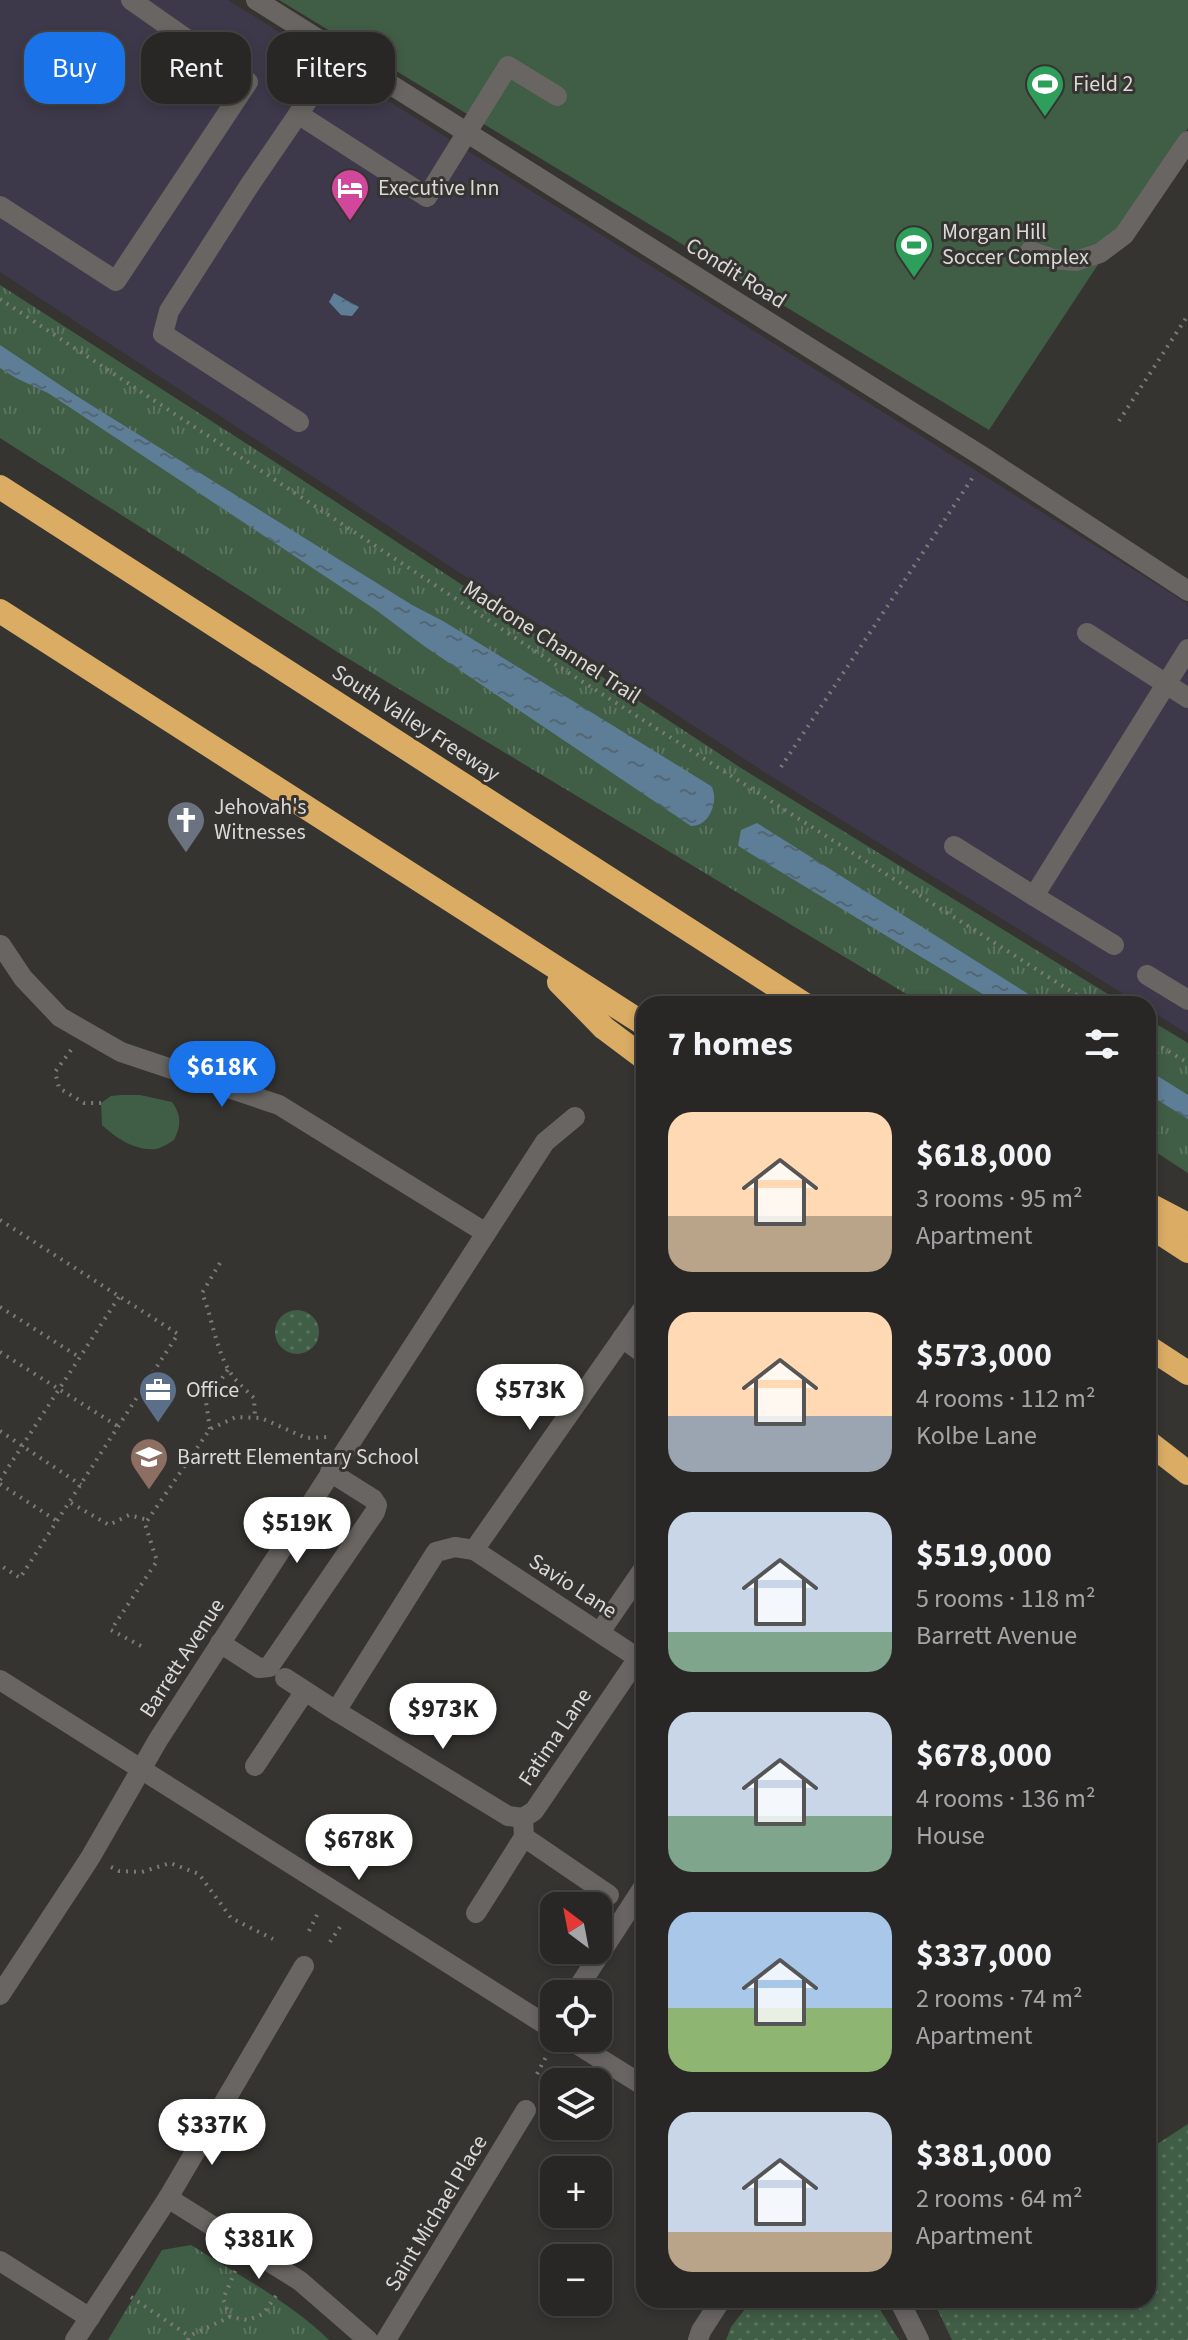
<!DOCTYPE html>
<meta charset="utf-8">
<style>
body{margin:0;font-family:"Source Sans 3",sans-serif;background:#302f2d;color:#f1f3f6;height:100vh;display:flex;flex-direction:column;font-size:30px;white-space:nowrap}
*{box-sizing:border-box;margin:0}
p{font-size:26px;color:#a5a5a7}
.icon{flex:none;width:44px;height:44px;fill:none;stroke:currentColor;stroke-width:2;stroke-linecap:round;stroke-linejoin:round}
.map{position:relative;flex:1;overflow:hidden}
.drawer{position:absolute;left:636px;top:996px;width:520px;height:1312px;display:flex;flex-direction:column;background:#282725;border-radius:24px;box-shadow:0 4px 12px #0003,0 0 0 2px #444442}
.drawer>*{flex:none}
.banner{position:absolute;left:24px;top:32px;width:492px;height:72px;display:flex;gap:16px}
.needle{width:52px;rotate:328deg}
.fabs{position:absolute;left:540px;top:1892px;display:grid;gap:16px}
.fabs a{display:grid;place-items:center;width:72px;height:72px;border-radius:16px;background:#282725;box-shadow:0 4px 12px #0003,0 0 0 2px #444442;font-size:40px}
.price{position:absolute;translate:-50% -68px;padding:0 18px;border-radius:28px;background:#fff;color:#222;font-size:26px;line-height:52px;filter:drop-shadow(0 2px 4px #0008)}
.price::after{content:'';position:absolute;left:50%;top:48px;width:24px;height:18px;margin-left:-12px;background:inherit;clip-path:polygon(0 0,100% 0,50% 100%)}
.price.active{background:#1a73e8;color:#fff}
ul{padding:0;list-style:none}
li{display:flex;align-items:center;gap:24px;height:200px;padding:0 32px}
li span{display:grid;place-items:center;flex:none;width:224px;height:160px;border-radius:24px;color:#555}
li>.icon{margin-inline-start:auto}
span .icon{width:96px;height:96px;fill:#fffc;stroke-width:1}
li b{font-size:34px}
h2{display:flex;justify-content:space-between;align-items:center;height:96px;padding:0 32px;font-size:34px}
.chip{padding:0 28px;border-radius:24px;background:#282725;box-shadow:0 4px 12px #0003,0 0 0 2px #444442;font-size:28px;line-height:72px}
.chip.active{background:#1a73e8;color:#fff}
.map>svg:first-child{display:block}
.commercial{fill:#3e394a}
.grass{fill:url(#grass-dots)}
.park{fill:url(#park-tufts)}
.pitch{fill:#405d46}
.water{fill:url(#water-ripples)}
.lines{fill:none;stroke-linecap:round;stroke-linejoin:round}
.path{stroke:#7c7a77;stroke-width:4;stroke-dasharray:2 6;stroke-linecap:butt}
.minor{stroke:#686562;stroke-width:20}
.highway{stroke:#daac64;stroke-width:24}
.labels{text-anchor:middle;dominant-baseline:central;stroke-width:6;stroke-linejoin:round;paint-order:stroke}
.poi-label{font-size:22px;fill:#dbd9d7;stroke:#363431;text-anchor:start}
.street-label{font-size:22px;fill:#dbd9d7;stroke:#363431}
</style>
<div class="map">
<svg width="1188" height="2340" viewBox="0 0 1188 2340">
<defs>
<pattern id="grass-dots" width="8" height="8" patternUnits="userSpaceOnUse" patternTransform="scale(2)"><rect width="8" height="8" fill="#405d46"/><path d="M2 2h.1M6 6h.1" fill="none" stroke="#5b7460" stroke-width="1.8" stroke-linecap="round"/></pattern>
<pattern id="park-tufts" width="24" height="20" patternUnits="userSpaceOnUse" patternTransform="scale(2)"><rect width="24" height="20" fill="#405d46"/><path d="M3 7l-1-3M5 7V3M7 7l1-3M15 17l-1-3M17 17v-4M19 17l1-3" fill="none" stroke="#5b7460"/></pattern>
<pattern id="water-ripples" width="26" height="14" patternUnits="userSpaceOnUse" patternTransform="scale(2)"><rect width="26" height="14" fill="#5e7e97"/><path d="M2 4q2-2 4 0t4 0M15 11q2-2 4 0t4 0" fill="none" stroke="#536674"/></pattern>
</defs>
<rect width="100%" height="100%" fill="#363431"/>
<polygon class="commercial" points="0,0 228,0 1188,604 1188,1034 1148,1009 1148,1004 1140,1004 772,777 0,272"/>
<g class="grass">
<circle cx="297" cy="1332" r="22"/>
<polygon points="1188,2124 1188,2340 952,2340 933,2300 1148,2300 1148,2150"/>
<polygon points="752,2300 874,2300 899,2340 726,2340 731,2327"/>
</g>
<g class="park">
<polygon points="0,285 275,462 741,768 1124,1004 923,1004 339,653 0,438"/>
<polygon points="1148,1019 1188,1043 1188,1173 1148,1147"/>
<path d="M 191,2245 C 238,2275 289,2301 329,2340 L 108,2340 L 162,2250 Z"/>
</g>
<g class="pitch">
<polygon points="279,0 1188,0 1188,128 989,430"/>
<path d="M 120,1095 L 140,1095 L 172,1102 C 182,1116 181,1126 174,1140 C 169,1143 162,1148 156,1149 C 135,1151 116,1138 102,1125 L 101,1103 L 111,1096 Z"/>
</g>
<g class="water">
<polygon points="42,60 67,75 68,85 59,89 32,73"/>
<polygon points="334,293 359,307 352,316 341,315 329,302"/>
<path d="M 0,345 L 75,395 L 412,605 L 443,621 L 711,786 C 720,800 709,827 691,826 L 424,646 L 376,610 L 48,393 L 16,378 L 0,368 Z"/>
<polygon points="757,823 1044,1004 999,1004 738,846 741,830"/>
<polygon points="1148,1070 1188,1095 1188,1119 1148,1094"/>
</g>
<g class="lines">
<g class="path">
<polyline points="0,299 561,668 1091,1004"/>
<polyline points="1119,421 1188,315"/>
<polyline points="781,767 975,474"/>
<polyline points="1148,1039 1188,1063"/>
<polyline points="71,1050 55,1072 59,1088 84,1103 101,1103"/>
<polyline points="0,1220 178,1334 20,1578 0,1565"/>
<path d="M 220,1263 L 202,1293 C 213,1319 217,1358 235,1379 C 241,1386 248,1392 254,1398 L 255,1418"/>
<polyline points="0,1307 79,1357"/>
<polyline points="0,1352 119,1427"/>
<polyline points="210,1429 206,1402 229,1368"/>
<polyline points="0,1431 81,1485"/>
<polyline points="0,1480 119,1297"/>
<polyline points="0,1484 57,1521"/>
<polyline points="71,1503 109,1525 129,1515 148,1520"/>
<polyline points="141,1646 111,1630 157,1561 145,1524 210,1429 236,1417 261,1418 306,1438 327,1437"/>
<polyline points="111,1867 119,1871 142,1872 170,1863 199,1874 231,1918 273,1939"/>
<polyline points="309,1931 319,1911"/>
<polyline points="330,1942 342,1924"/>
<polyline points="537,2074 547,2055"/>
<polyline points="561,2082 569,2069"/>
<polyline points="131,2297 189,2336"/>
<polyline points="230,2317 223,2299 237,2267"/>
<polyline points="188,2340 189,2336 230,2317 248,2320 263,2314 278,2293"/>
</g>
<g class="minor">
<polyline points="256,0 985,458 1188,591"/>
<polyline points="298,114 427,197 508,66 557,96"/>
<polyline points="0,206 116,281 248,82 131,0"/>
<polyline points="1030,251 1053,259 1076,261 1100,253 1124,235 1188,141"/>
<polyline points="299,422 163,334 169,311 251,183 340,53"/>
<polyline points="1087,633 1188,698"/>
<polyline points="954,846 1034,896"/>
<polyline points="1,945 23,978 60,1017 121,1052 279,1105 486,1233"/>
<polyline points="1114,945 1034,896 1188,649"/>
<polyline points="1147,975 1188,1000"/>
<polyline points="622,1338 644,1354"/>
<polyline points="474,1550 644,1307"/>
<polyline points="600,1632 644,1568"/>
<polyline points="220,1643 259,1668 269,1667 375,1512 377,1505 373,1499 330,1472"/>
<polyline points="638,1658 534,1811 523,1818 508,1816 336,1711 436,1552 455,1547 474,1550 644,1662"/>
<polyline points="285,1678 336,1711"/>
<polyline points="0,1680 554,2030"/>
<polyline points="255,1766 305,1691"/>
<polyline points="523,1818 524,1837 609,1895"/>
<polyline points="476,1913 524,1837"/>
<polyline points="574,1994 644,1886"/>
<polyline points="0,1995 90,1858 158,1740 545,1142 575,1117"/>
<polyline points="567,2038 644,2086"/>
<polyline points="168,2198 300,2281 368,2340"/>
<polyline points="0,2261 90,2318"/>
<polyline points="899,2300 919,2340"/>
<polyline points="75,2340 168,2198 304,1966"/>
<polyline points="386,2340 526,2110"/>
<polyline points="698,2340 701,2331 721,2300"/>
</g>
<g class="highway">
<polyline points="0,487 804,1004"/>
<polyline points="0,611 644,1024"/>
<polyline points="559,982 604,1028 644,1058"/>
<polyline points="1148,1204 1188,1225"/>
<polyline points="1148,1225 1188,1251"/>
<polyline points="1148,1347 1188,1373"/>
<polyline points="1148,1442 1188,1473"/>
</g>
</g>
<defs>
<symbol id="stadium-pin" viewBox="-11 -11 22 30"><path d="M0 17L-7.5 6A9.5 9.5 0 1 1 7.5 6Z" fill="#2e9e5b" stroke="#363431"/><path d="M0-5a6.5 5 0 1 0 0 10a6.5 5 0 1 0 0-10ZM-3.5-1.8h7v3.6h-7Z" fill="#fff"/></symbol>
<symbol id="hotel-pin" viewBox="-11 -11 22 30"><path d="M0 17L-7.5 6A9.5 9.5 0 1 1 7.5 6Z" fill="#d1479c" stroke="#363431"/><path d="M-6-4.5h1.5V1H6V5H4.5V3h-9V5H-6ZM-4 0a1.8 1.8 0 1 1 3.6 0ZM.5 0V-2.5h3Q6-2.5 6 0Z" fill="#fff"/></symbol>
<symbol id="church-pin" viewBox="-11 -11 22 30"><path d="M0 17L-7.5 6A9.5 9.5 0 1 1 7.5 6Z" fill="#6b7280" stroke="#363431"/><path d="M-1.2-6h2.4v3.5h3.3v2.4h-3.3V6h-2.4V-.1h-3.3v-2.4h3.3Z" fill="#fff"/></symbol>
<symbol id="office-pin" viewBox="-11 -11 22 30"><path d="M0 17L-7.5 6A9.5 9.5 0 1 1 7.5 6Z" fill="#5c6f8a" stroke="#363431"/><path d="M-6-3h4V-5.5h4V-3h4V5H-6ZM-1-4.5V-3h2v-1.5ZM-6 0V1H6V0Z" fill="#fff"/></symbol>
<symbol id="school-pin" viewBox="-11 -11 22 30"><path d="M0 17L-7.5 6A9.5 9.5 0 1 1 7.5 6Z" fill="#8d6e63" stroke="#363431"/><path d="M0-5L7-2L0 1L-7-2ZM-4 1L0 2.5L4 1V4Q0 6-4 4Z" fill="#fff"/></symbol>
</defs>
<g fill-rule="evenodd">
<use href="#stadium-pin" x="1023" y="62" width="44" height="60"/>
<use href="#hotel-pin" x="328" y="166" width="44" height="60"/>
<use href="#stadium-pin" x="892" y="223" width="44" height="60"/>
<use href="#church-pin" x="164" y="798" width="44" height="60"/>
<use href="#office-pin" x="136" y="1368" width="44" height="60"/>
<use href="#school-pin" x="127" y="1435" width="44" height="60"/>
</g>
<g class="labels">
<g class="poi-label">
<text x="1073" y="84">Field 2</text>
<text x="378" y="188">Executive Inn</text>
<text x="942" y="232">Morgan Hill<tspan x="942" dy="25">Soccer Complex</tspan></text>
<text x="214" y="807">Jehovah's<tspan x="214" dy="25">Witnesses</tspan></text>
<text x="186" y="1390">Office</text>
<text x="177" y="1457">Barrett Elementary School</text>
</g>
<g class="street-label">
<text transform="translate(736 273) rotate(32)">Condit Road</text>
<text transform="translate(552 642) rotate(33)">Madrone Channel Trail</text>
<text transform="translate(416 723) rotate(33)">South Valley Freeway</text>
<text transform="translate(573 1586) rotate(33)">Savio Lane</text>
<text transform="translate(182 1658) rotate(-57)">Barrett Avenue</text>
<text transform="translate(555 1737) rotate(-56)">Fatima Lane</text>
<text transform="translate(436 2213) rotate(-59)">Saint Michael Place</text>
</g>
</g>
</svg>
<div class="fabs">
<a><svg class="needle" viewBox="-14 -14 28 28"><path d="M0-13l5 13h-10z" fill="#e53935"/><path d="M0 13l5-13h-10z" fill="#a5a5a7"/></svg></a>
<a><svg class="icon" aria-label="locate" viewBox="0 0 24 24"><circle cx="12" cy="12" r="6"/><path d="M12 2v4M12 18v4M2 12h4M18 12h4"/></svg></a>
<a><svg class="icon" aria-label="layers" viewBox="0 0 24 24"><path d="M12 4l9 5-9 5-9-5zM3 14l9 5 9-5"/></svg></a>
<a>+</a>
<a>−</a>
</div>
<b class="price active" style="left:222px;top:1109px">$618K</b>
<b class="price" style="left:530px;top:1432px">$573K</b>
<b class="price" style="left:297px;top:1565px">$519K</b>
<b class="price" style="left:443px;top:1751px">$973K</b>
<b class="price" style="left:359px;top:1882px">$678K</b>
<b class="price" style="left:212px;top:2167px">$337K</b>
<b class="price" style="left:259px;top:2281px">$381K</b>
<div class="banner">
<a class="chip active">Buy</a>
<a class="chip">Rent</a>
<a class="chip">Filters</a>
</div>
<section class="drawer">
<h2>7 homes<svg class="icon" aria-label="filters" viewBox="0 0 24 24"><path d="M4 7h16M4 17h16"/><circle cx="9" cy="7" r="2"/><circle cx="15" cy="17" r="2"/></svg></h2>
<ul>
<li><span style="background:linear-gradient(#ffd9b3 65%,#b9a48a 0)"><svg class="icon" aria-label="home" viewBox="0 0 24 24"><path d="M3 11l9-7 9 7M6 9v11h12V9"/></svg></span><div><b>$618,000</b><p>3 rooms · 95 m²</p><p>Apartment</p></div></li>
<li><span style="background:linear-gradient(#ffd9b3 65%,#9aa5b1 0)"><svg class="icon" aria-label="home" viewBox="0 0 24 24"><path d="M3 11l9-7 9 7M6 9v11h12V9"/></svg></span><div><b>$573,000</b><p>4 rooms · 112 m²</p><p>Kolbe Lane</p></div></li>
<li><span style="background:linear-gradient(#c9d6e8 75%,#7fa58c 0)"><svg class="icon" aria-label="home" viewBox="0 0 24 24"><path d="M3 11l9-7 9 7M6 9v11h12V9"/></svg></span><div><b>$519,000</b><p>5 rooms · 118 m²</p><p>Barrett Avenue</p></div></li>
<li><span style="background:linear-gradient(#c9d6e8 65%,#7fa58c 0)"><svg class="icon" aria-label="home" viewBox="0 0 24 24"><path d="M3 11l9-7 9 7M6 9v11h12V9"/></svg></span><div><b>$678,000</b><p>4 rooms · 136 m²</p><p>House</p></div></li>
<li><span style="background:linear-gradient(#a9c7e8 60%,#8fb573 0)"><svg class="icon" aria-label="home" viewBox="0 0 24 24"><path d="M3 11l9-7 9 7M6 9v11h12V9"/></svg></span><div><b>$337,000</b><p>2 rooms · 74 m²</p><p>Apartment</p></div></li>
<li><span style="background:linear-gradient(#c9d6e8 75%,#b9a48a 0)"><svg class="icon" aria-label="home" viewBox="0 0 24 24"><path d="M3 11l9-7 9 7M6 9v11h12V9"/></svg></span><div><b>$381,000</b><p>2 rooms · 64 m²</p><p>Apartment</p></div></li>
</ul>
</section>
</div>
